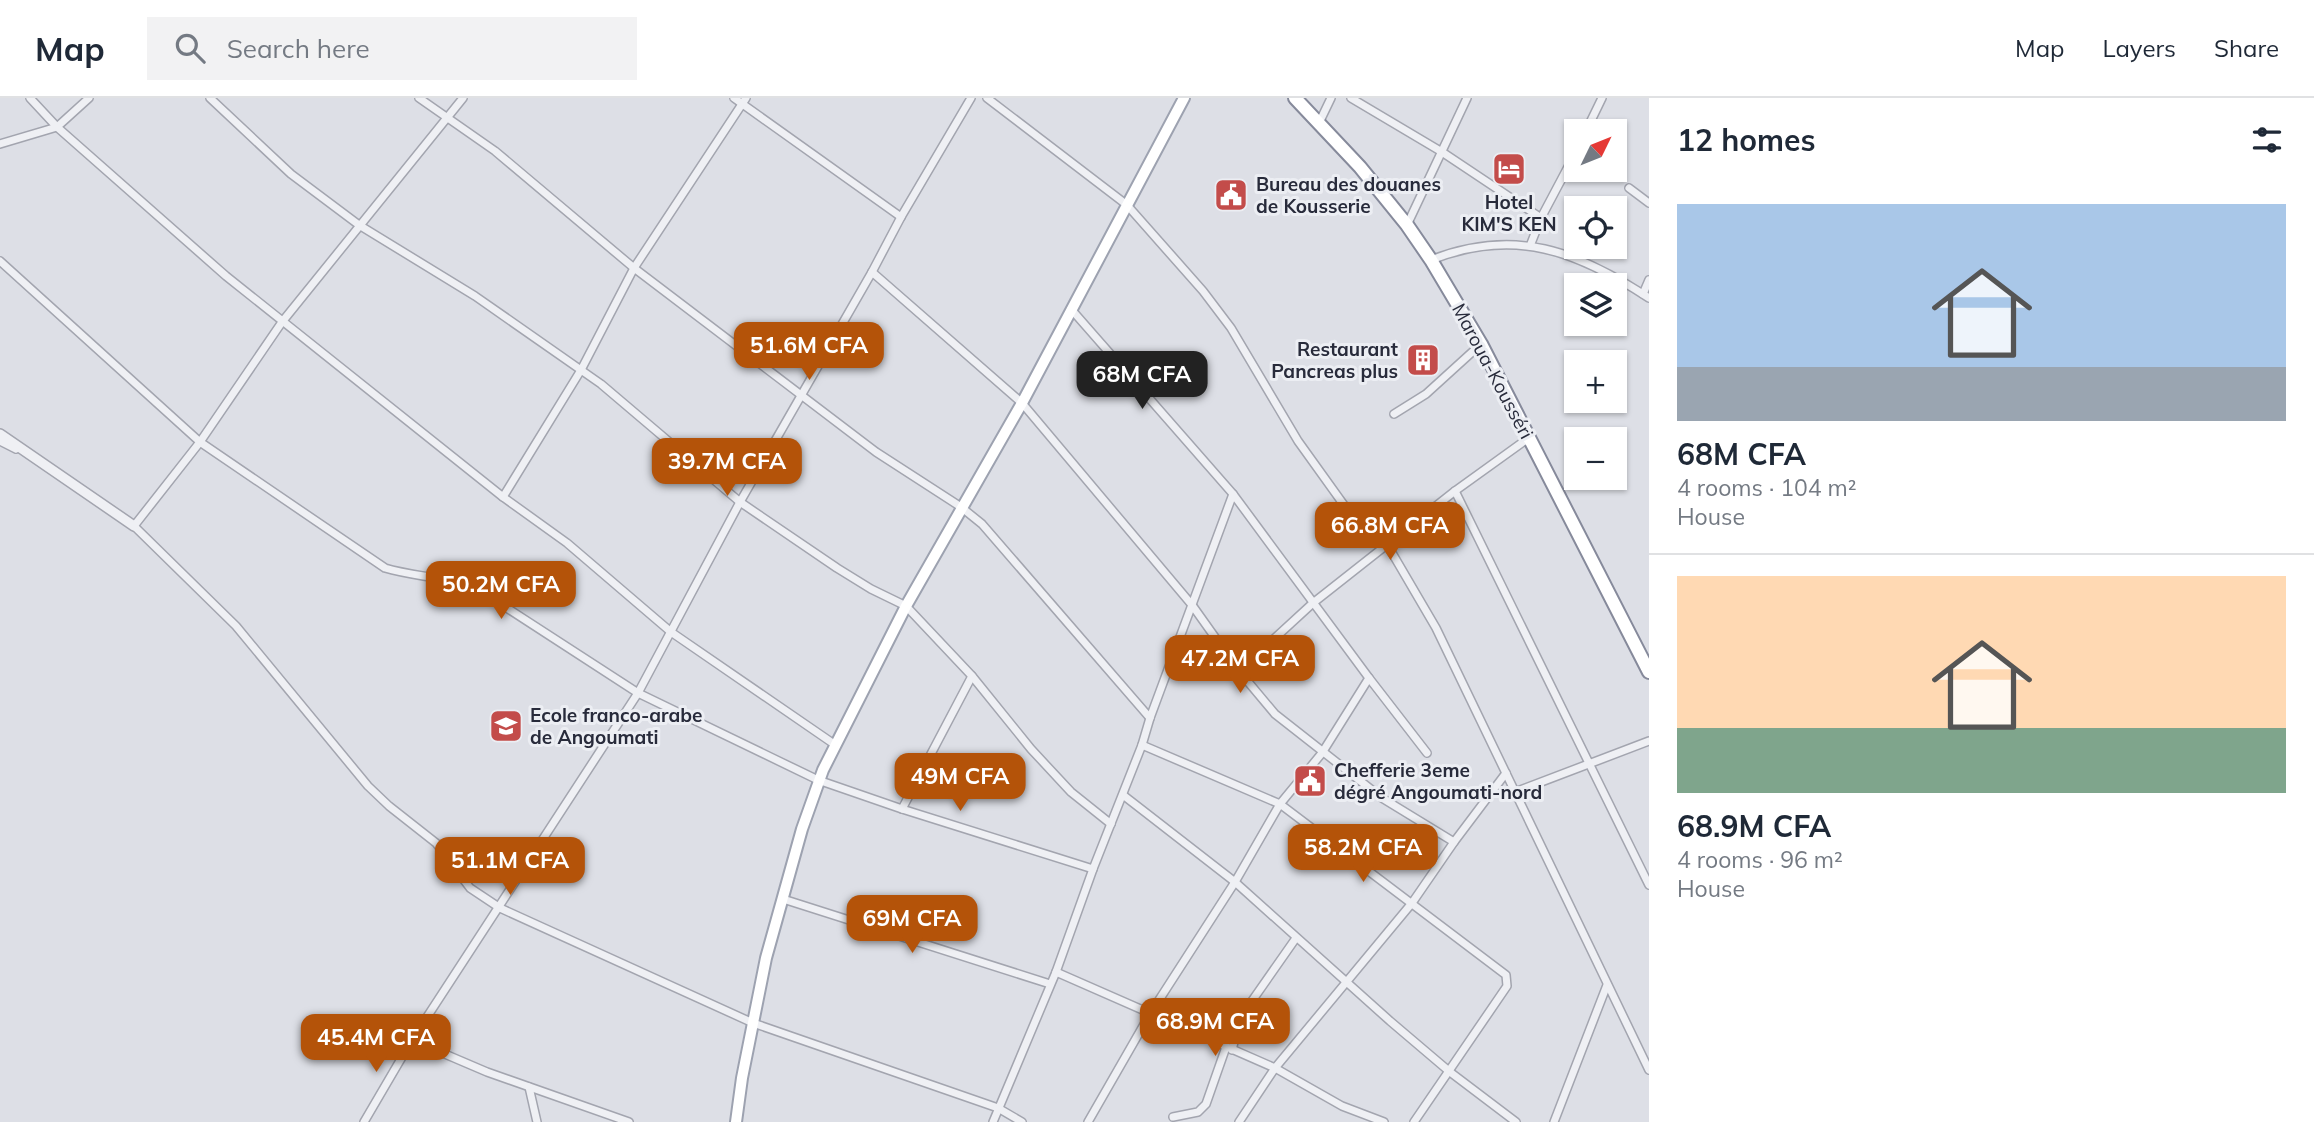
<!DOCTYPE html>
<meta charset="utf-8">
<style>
body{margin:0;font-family:Mulish,sans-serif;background:#f2f2f3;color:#1f2937;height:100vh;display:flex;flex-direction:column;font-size:26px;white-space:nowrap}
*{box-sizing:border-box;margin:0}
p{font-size:23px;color:#747a83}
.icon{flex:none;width:38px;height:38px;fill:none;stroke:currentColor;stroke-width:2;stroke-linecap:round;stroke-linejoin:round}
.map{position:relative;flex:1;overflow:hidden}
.side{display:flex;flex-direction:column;background:#fff;width:665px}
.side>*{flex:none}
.needle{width:46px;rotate:47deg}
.buttons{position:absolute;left:1564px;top:21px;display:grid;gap:14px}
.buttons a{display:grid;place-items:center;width:63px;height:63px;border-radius:0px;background:#fff;box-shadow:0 2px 5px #0004;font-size:35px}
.price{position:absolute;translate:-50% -60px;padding:0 16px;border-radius:14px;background:#b45309;color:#fff;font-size:23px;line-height:46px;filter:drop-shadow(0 2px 4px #0008)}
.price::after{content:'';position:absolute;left:50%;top:42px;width:21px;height:16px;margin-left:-10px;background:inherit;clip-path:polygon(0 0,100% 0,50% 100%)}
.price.active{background:#222;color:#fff}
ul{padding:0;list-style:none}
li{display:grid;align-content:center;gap:14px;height:371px;padding:0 28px}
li+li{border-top:2px solid #e0e1e3}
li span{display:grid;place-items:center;height:217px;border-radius:0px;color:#555}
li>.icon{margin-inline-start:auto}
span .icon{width:126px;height:126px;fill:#fffc;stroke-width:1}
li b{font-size:30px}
h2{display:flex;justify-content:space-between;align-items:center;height:84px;padding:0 28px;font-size:30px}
header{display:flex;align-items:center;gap:42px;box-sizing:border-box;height:98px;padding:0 35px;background:#fff;border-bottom:2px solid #e0e1e3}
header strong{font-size:33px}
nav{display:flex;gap:38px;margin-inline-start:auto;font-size:24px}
.search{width:490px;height:63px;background:#f2f2f3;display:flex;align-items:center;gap:18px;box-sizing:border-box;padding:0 24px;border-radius:0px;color:#747a83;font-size:26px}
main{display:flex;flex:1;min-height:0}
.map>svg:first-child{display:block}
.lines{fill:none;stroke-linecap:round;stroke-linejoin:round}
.minor-casing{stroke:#a3a5af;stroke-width:10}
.tertiary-casing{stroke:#a3a5af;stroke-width:12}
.primary-casing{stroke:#9da2b0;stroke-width:14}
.trunk-casing{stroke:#868a9b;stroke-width:16}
.minor{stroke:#eff0f4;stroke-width:7}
.tertiary{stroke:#eff0f4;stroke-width:9}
.primary{stroke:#fff;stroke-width:10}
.trunk{stroke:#fff;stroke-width:12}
.labels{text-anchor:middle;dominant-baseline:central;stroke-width:6;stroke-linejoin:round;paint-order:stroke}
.poi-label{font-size:19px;font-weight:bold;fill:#282b3b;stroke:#eceef3;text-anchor:start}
.street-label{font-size:19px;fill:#282b3b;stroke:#eceef3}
</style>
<header>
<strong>Map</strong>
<div class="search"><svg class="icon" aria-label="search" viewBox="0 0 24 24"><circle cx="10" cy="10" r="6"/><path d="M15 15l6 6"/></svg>Search here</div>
<nav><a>Map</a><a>Layers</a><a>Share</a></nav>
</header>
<main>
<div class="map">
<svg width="1649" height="1024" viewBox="0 0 1649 1024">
<rect width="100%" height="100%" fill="#dddfe6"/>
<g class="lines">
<defs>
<g id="minor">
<polyline points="89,0 57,29 226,178 503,399 567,445 671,534 834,646"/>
<polyline points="210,0 291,76 359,127 475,198 601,286 740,404 837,470 871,491 906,508 972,578 1031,651 1071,694 1111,726"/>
<polyline points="419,0 495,53 634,170 876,354 961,409 982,426 1150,620"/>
<polyline points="463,0 282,224 200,344 134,428 236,528 368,688 389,708 436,745 470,790 500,810 753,925 998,1010 1022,1024"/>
<polyline points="734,0 901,119"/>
<polyline points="987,0 1127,107 1203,193 1231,230 1298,343 1359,428 1368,438 1388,448 1436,530 1649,972"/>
<polyline points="1351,0 1442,54 1541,120"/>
<polyline points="1319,25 1331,0"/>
<polyline points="1586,33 1602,0"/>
<polyline points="0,46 57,29 30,0"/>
<polyline points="1629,90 1649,105"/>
<polyline points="1407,127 1467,0"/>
<polyline points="1530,148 1541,120 1577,52"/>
<path d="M 1431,162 C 1515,129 1577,153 1649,200"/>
<path d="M 0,163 L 200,344 L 385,470 C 402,475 418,477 435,480 C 454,484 472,492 490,499 L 638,595 L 818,682 L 902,711 L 1093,771"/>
<polyline points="872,174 1022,305 1192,507 1239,573 1275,616 1382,700 1454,744 1412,805 1275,970 1239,1024"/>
<polyline points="1643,196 1649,182"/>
<polyline points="1071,211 1233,396 1369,580 1322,655 1280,706 1235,784 1150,916 1088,1024"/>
<polyline points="1394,316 1426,296 1481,246"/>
<polyline points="0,343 16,351"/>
<polyline points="1455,393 1649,787"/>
<polyline points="503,399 581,272 634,170 746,0"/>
<polyline points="1239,573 1313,505 1455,393 1530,339"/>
<polyline points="1369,580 1427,655"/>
<polyline points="1142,647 1280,706 1506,877 1507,888 1414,1024"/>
<polyline points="1515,694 1649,643"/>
<polyline points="1123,697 1235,784 1390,923 1450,974 1516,1024"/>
<polyline points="902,711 972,578"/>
<polyline points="1454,744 1506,675"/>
<polyline points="783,801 1050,886"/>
<polyline points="1056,874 1275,970 1342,1008 1384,1024"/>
<polyline points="1232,952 1240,920 1296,840"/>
<polyline points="529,989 537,1024"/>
<polyline points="1173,1019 1198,1014 1206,1006 1226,949"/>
<polyline points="364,1024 412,942"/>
<polyline points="629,1024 487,974 412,942 638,595 740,404 872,174 901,119 971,0"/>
<polyline points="993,1024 1056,874 1093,771 1142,647 1150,620 1233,396"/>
<polyline points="1554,1024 1607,887"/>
</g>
<polyline id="tertiary" points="0,336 134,428"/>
<polyline id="primary" points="736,1024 742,980 766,860 802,731 823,672 906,508 1022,305 1184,0"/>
<polyline id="trunk" points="1295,0 1360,69 1407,127 1431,162 1481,246 1649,574"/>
</defs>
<use href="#minor" class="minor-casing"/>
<use href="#tertiary" class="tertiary-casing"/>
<use href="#primary" class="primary-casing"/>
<use href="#trunk" class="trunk-casing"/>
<use href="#minor" class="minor"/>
<use href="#tertiary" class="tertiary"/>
<use href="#primary" class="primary"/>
<use href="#trunk" class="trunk"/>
</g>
<defs>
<symbol id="hotel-square" viewBox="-11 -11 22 22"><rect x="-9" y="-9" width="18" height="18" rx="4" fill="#c34c4a" stroke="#eceef3"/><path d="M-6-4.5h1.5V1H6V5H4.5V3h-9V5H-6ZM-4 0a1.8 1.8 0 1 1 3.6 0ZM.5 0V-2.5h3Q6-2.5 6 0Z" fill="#fff"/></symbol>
<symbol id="civic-square" viewBox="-11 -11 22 22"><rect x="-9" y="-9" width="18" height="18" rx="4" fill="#c34c4a" stroke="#eceef3"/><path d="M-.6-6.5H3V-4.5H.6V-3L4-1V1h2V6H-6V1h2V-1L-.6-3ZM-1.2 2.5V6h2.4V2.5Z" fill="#fff"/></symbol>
<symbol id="building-square" viewBox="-11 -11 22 22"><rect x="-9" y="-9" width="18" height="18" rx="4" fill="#c34c4a" stroke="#eceef3"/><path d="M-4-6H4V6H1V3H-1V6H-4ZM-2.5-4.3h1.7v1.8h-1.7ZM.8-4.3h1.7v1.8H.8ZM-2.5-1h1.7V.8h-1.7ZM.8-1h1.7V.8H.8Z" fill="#fff"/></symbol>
<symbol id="school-square" viewBox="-11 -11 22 22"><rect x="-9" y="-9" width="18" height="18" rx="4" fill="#c34c4a" stroke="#eceef3"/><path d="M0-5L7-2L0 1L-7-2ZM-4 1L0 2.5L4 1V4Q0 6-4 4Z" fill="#fff"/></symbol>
</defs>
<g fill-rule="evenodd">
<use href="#hotel-square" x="1490" y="52" width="38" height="38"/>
<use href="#civic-square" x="1212" y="78" width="38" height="38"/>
<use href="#building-square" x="1404" y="243" width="38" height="38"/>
<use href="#school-square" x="487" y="609" width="38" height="38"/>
<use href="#civic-square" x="1291" y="664" width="38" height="38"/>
</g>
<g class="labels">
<g class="poi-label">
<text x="1256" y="86">Bureau des douanes<tspan x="1256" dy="22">de Kousserie</tspan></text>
<text x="1509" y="104" text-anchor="middle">Hotel<tspan x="1509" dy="22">KIM'S KEN</tspan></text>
<text x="1398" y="251" text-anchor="end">Restaurant<tspan x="1398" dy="22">Pancreas plus</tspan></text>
<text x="530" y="617">Ecole franco-arabe<tspan x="530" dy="22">de Angoumati</tspan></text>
<text x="1334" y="672">Chefferie 3eme<tspan x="1334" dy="22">dégré Angoumati-nord</tspan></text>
</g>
<g class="street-label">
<text transform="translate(1493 273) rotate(62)">Maroua-Kousséri</text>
</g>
</g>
</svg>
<div class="buttons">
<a><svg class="needle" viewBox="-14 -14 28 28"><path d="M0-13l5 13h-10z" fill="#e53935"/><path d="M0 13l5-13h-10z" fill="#747a83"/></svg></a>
<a><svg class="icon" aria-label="locate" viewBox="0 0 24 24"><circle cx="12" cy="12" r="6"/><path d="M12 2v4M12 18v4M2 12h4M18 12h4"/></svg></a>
<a><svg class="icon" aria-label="layers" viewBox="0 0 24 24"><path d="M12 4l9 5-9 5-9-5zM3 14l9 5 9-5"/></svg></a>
<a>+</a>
<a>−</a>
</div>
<b class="price" style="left:809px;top:284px">51.6M CFA</b>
<b class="price active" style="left:1142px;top:313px">68M CFA</b>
<b class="price" style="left:727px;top:400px">39.7M CFA</b>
<b class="price" style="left:1390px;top:464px">66.8M CFA</b>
<b class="price" style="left:501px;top:523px">50.2M CFA</b>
<b class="price" style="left:1240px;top:597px">47.2M CFA</b>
<b class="price" style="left:960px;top:715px">49M CFA</b>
<b class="price" style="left:1363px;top:786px">58.2M CFA</b>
<b class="price" style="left:510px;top:799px">51.1M CFA</b>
<b class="price" style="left:912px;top:857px">69M CFA</b>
<b class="price" style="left:1215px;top:960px">68.9M CFA</b>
<b class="price" style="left:376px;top:976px">45.4M CFA</b>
</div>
<section class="side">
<h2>12 homes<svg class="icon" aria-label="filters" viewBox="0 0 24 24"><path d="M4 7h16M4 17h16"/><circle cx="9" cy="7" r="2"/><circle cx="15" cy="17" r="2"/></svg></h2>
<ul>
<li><span style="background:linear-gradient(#a9c7e8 75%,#9aa5b1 0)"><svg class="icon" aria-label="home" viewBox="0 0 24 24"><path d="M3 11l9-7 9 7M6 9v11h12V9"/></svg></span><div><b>68M CFA</b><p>4 rooms · 104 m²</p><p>House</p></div></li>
<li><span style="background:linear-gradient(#ffd9b3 70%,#7fa58c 0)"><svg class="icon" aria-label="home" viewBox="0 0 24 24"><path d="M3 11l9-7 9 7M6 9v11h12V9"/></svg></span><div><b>68.9M CFA</b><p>4 rooms · 96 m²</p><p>House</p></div></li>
</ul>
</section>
</main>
